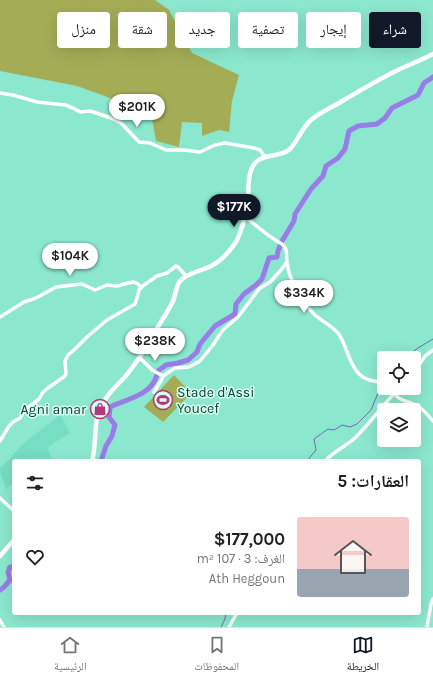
<!DOCTYPE html>
<html lang="ar">
<meta charset="utf-8">
<style>
body{margin:0;font-family:Karla,"Noto Naskh Arabic",sans-serif;background:#f6f6f6;color:#202124;direction:rtl;height:100vh;display:flex;flex-direction:column;font-size:15px;white-space:nowrap}
*{box-sizing:border-box;margin:0}
p{font-size:13px;color:#757577}
.icon{flex:none;width:22px;height:22px;fill:none;stroke:currentColor;stroke-width:2;stroke-linecap:round;stroke-linejoin:round}
.map{position:relative;flex:1;overflow:hidden;direction:ltr}
.drawer{position:absolute;left:12px;top:459px;width:409px;height:156px;display:flex;flex-direction:column;background:#fff;border-radius:4px;box-shadow:0 4px 16px #0002;direction:rtl}
.drawer>*{flex:none}
.top-card{position:absolute;left:12px;top:12px;width:409px;height:36px;direction:rtl;display:flex;gap:8px}
.buttons{position:absolute;left:377px;top:351px;display:grid;gap:8px}
.buttons a{display:grid;place-items:center;width:44px;height:44px;border-radius:4px;background:#fff;box-shadow:0 4px 16px #0002;font-size:20px}
.price{position:absolute;translate:-50% -34px;padding:0 9px;border-radius:14px;background:#fff;color:#222;font-size:13px;line-height:26px;filter:drop-shadow(0 1px 2px #0008)}
.price::after{content:'';position:absolute;left:50%;top:24px;width:12px;height:9px;margin-left:-6px;background:inherit;clip-path:polygon(0 0,100% 0,50% 100%)}
.price.selected{background:#111827;color:#fff}
ul{padding:0;list-style:none}
li{display:flex;align-items:center;gap:12px;height:100px;padding:0 12px}
li span{display:grid;place-items:center;flex:none;width:112px;height:80px;border-radius:4px;color:#555}
li>.icon{margin-inline-start:auto}
span .icon{width:48px;height:48px;fill:#fffc;stroke-width:1}
li b{font-size:17px}
h2{display:flex;justify-content:space-between;align-items:center;height:48px;padding:0 12px;font-size:17px}
.pill{padding:0 14px;border-radius:4px;background:#fff;box-shadow:0 4px 16px #0002;font-size:14px;line-height:36px}
.pill.selected{background:#111827;color:#fff}
.dock{display:flex;justify-content:space-around;align-items:center;height:56px;border-top:1px solid #e0e0e0;background:#fff;font-size:11px;color:#757577}
.dock a{display:grid;justify-items:center;gap:2px}
.dock .selected{color:#111827}
.map>svg:first-child{display:block}
.built{fill:#76dec2}
.green{fill:#a4ad56}
.lines{fill:none;stroke-linecap:round;stroke-linejoin:round}
.stream{stroke:#726ab3;stroke-width:1}
.river{stroke:#997ce8;stroke-width:5}
.minor{stroke:#fff;stroke-width:3.5}
.major{stroke:#fff;stroke-width:4.5}
.labels{text-anchor:middle;dominant-baseline:central;stroke-width:3;stroke-linejoin:round;paint-order:stroke}
.poi-label{font-size:14px;fill:#184036;stroke:#d3fff1;text-anchor:start}
</style>
<div class="map">
<svg width="433" height="627" viewBox="0 0 433 627">
<rect width="100%" height="100%" fill="#8be8ce"/>
<polygon class="built" points="60,415 70,433 48,447 49,453 53,461 14,461 14,483 6,489 0,472 0,469 26,441"/>
<g class="green">
<polygon points="0,0 155,0 169,10 192,53 239,75 232,101 229,132 219,130 202,136 202,123 182,122 179,147 156,141 151,113 77,86 0,71"/>
<polygon points="174,375 191,393 163,422 144,407"/>
</g>
<g class="lines">
<g class="stream">
<polyline points="407,358 407,356 418,348 433,339"/>
<polyline points="307,461 316,450 314,439 328,429 334,430 342,425 350,427 357,424 371,410 378,393 384,386"/>
<polyline points="221,627 225,619 226,613"/>
</g>
<g class="river">
<polyline points="282,241 294,221 295,214 311,189 323,176 326,166 338,158 345,149 349,131 358,126 377,124 385,118 392,108 418,95 424,83 433,77"/>
<polyline points="158,371 166,365 178,363 188,360 197,352 200,344 215,326 235,314 236,304 244,294 256,285 262,279 269,258 277,257 278,251 280,246"/>
<path d="M 101,461 L 106,446 L 112,436 L 115,425 L 109,417 L 110,407 C 126,399 151,396 157,375"/>
<polyline points="0,590 4,587 10,580 8,572 10,567 14,567"/>
</g>
<g class="minor">
<polyline points="0,93 13,95 37,102 65,105 73,108 80,112 90,111 111,118 121,123 139,142 150,143 166,150 184,150 200,152 215,145 225,143 254,148 260,150 265,157"/>
<path d="M 245,217 C 255,224 264,233 274,239 C 277,242 282,243 284,246 C 288,250 286,258 287,263 C 288,268 289,274 291,278 C 296,288 306,306 314,314 C 321,321 331,325 338,333 C 347,345 348,363 359,374 C 366,381 375,382 384,382"/>
<polyline points="0,317 24,302 36,298 56,287 82,284 95,290 107,285 117,286 128,283 134,282 138,284 141,288"/>
<polyline points="139,357 152,370 163,376"/>
<polyline points="414,373 425,356 433,350"/>
<path d="M 392,388 C 397,403 406,399 417,406 C 424,409 428,416 433,421"/>
<polyline points="154,392 162,379 163,376 175,368 189,367 200,361 213,345 220,334 224,329 238,317 259,289 270,282 281,270 286,263"/>
<polyline points="0,441 9,426 13,422 20,418 25,410 39,399 43,392 48,388 65,376 66,373 65,361 68,355 75,349 88,336 107,320 135,304 137,298 139,290 144,285 157,276 167,273 176,266 178,267 186,276"/>
<path d="M 325,461 C 333,452 346,446 355,438 C 371,422 384,404 399,388"/>
<polyline points="0,498 14,511"/>
<polyline points="0,620 4,627"/>
<polyline points="229,627 237,613"/>
<polyline points="427,627 431,604 433,599"/>
</g>
<g class="major">
<path d="M 92,461 C 97,444 93,422 100,408 C 106,396 114,388 123,379 C 129,373 134,365 139,358 C 146,348 151,337 158,327 C 163,318 169,310 173,301 C 176,294 176,286 180,281 C 186,274 196,272 204,269 C 217,265 228,254 236,242 C 243,229 246,214 248,199 C 249,187 247,171 256,162 C 265,153 280,158 290,149 C 298,141 301,129 311,120 C 319,113 330,108 339,103 C 359,91 379,79 400,69 C 411,64 422,60 433,54"/>
<polyline points="0,556 14,540"/>
</g>
</g>
<defs>
<symbol id="stadium-ring" viewBox="-11 -11 22 22"><circle r="9.5" fill="#d3fff1" stroke="#ba3477" stroke-width="1.5"/><path d="M0-5a6.5 5 0 1 0 0 10a6.5 5 0 1 0 0-10ZM-3.5-1.8h7v3.6h-7Z" fill="#ba3477"/></symbol>
<symbol id="shop-ring" viewBox="-11 -11 22 22"><circle r="9.5" fill="#d3fff1" stroke="#ba3477" stroke-width="1.5"/><path d="M-5-2.5h2.3a2.7 3.5 0 0 1 5.4 0H5L5.5 6h-11ZM-1.5-2.5h3a1.5 2.3 0 0 0-3 0Z" fill="#ba3477"/></symbol>
</defs>
<g fill-rule="evenodd">
<use href="#stadium-ring" x="152" y="389" width="22" height="22"/>
<use href="#shop-ring" x="89" y="398" width="22" height="22"/>
</g>
<g class="labels">
<g class="poi-label">
<text x="177" y="392">Stade d'Assi<tspan x="177" dy="16">Youcef</tspan></text>
<text x="86" y="409" text-anchor="end">Agni amar</text>
</g>
</g>
</svg>
<div class="buttons">
<a><svg class="icon" aria-label="locate" viewBox="0 0 24 24"><circle cx="12" cy="12" r="6"/><path d="M12 2v4M12 18v4M2 12h4M18 12h4"/></svg></a>
<a><svg class="icon" aria-label="layers" viewBox="0 0 24 24"><path d="M12 4l9 5-9 5-9-5zM3 14l9 5 9-5"/></svg></a>
</div>
<b class="price" style="left:137px;top:128px">$201K</b>
<b class="price selected" style="left:234px;top:228px">$177K</b>
<b class="price" style="left:70px;top:277px">$104K</b>
<b class="price" style="left:304px;top:314px">$334K</b>
<b class="price" style="left:155px;top:362px">$238K</b>
<div class="top-card">
<a class="pill selected">شراء</a>
<a class="pill">إيجار</a>
<a class="pill">تصفية</a>
<a class="pill">جديد</a>
<a class="pill">شقة</a>
<a class="pill">منزل</a>
</div>
<section class="drawer">
<h2>العقارات: 5<svg class="icon" aria-label="filters" viewBox="0 0 24 24"><path d="M4 7h16M4 17h16"/><circle cx="9" cy="7" r="2"/><circle cx="15" cy="17" r="2"/></svg></h2>
<ul>
<li><span style="background:linear-gradient(#f6c9c9 65%,#9aa5b1 0)"><svg class="icon" aria-label="home" viewBox="0 0 24 24"><path d="M3 11l9-7 9 7M6 9v11h12V9"/></svg></span><div><b>$177,000</b><p>الغرف: 3 · 107 m²</p><p>Ath Heggoun</p></div><svg class="icon" aria-label="heart" viewBox="0 0 24 24"><path d="M12 20l-8-8c-3-5 5-10 8-4 3-6 11-1 8 4z"/></svg></li>
</ul>
</section>
</div>
<nav class="dock">
<a class="selected"><svg class="icon" aria-label="map" viewBox="0 0 24 24"><path d="M3 6l6-2 6 2 6-2v14l-6 2-6-2-6 2zM9 4v14M15 6v14"/></svg>الخريطة</a>
<a><svg class="icon" aria-label="saved" viewBox="0 0 24 24"><path d="M7 4h10v16l-5-4-5 4z"/></svg>المحفوظات</a>
<a><svg class="icon" aria-label="home" viewBox="0 0 24 24"><path d="M3 11l9-7 9 7M6 9v11h12V9"/></svg>الرئيسية</a>
</nav>
